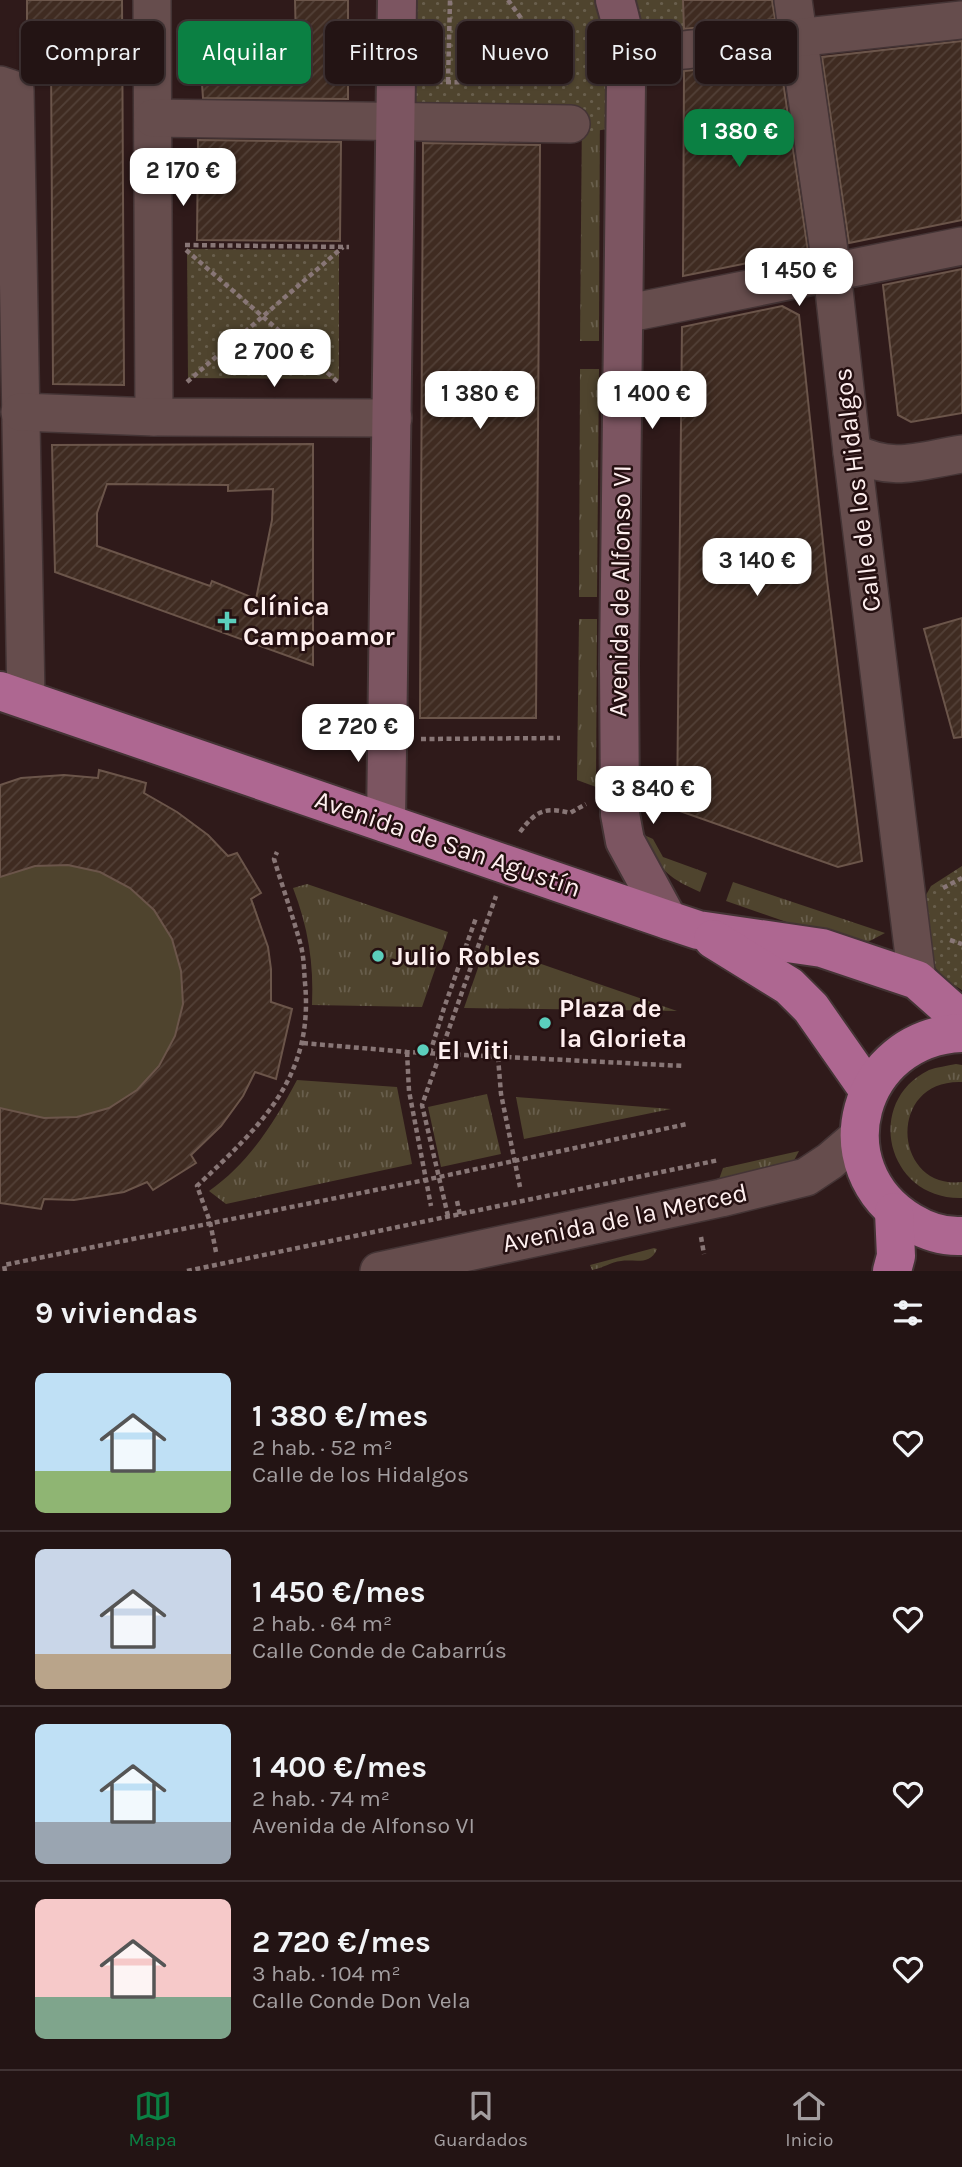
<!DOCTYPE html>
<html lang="es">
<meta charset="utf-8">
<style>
body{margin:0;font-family:Karla,sans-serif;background:#2f2122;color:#f1f3f6;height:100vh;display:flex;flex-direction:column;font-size:26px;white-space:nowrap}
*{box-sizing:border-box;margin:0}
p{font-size:23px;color:#a39ea0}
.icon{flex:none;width:38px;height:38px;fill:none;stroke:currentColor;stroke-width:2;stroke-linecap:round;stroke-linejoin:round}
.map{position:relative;height:1271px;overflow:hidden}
.details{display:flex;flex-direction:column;background:#231414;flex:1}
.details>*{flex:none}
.banner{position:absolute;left:21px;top:21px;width:920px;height:63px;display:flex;gap:14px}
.price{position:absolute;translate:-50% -60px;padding:0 16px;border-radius:14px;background:#fff;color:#222;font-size:23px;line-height:46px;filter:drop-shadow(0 2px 4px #0008)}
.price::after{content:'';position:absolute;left:50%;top:42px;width:21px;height:16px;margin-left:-10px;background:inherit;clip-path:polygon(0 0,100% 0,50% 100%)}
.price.on{background:#0b8043;color:#fff}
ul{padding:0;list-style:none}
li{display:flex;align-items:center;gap:21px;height:175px;padding:0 35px}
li+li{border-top:2px solid #403334}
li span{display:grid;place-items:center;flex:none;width:196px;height:140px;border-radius:10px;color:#555}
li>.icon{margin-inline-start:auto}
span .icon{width:84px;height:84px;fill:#fffc;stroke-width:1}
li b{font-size:30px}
h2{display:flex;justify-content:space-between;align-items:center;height:84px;padding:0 35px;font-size:30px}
.tag{padding:0 24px;border-radius:10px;background:#231414;box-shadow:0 2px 5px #0004,0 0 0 2px #403334;font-size:24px;line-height:63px}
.tag.on{background:#0b8043;color:#fff}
.dock{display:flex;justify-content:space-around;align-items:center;height:98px;border-top:2px solid #403334;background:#231414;font-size:19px;color:#a39ea0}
.dock a{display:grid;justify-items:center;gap:4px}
.dock .on{color:#0b8043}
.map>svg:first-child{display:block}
.grass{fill:url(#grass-tufts)}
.park{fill:url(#park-dots)}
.pitch{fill:#4f442e}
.building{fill:url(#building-hatch);stroke:#6b554a;stroke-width:2;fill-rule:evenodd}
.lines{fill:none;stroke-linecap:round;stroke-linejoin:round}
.street-casing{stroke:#443435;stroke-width:40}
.secondary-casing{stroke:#443435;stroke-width:42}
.highway-casing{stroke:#443435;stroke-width:42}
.path{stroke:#887676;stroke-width:4.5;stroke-dasharray:5 3.5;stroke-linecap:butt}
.street{stroke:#664d4d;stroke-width:37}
.secondary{stroke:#7c5561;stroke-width:38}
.highway{stroke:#ae6791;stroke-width:38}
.poi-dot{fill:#5bcebc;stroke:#251011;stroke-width:2.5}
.labels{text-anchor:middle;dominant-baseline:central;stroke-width:5;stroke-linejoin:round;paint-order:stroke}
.street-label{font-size:26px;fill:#feefef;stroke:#251011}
.poi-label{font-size:26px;font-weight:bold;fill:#feefef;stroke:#251011;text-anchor:start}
</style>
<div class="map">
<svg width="962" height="1271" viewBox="0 0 962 1271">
<defs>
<pattern id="grass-tufts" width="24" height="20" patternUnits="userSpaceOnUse" patternTransform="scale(1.75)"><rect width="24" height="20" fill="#4f442e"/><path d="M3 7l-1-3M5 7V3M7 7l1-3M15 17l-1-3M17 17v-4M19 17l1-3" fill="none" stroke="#695f4d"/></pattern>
<pattern id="park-dots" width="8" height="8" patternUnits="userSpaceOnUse" patternTransform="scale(1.75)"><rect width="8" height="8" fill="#4f442e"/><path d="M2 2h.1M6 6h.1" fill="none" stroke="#695f4d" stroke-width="1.8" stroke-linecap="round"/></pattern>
<pattern id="building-hatch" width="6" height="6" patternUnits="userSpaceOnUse" patternTransform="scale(1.75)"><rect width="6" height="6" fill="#3f2b21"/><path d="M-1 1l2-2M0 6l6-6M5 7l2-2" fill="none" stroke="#524037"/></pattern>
</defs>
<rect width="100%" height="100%" fill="#2f1a1a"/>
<g class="grass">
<polygon points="600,95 599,341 580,341 582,110"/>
<polygon points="580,369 599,369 597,597 579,597"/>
<polygon points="579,619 597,619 596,787 577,780"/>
<path d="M 642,834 L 653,839 L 663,857 L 707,873 L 700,892 C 664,876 660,869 642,834 Z"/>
<polygon points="733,882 885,933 866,943 847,943 726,901"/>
<path d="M 307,884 L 448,932 L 422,1007 L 312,1005 C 314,963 308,927 293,888 Z"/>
<polygon points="486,945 677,1011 464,1008"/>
<path d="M 956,1064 L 962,1065 L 962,1082 C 886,1079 893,1190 962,1182 L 962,1198 C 887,1200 863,1102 929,1070 C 937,1067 947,1066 956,1064 Z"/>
<path d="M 297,1080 L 397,1087 L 412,1164 L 226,1204 L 209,1191 C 249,1163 274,1123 297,1080 Z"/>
<polygon points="487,1094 501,1154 441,1167 428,1107"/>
<polygon points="516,1097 671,1109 524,1139"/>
<polygon points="799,1151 790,1168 717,1185 723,1168"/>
<path d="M 654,1248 L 657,1249 C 650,1266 635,1259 621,1261 C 611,1262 603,1268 592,1270 L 590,1265 Z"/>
</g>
<g class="park">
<polygon points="397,0 683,0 683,33 628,56 626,126 540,140 423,141 396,122"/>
<polygon points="187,249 339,250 339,379 188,378"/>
<polygon points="962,866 962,990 947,981 932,964 922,902 931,886"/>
</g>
<path class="pitch" d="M 99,770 L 146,783 L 145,793 L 177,812 L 228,856 L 237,853 L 261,893 L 252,899 C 266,936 271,963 271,1002 L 292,1009 L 276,1079 L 255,1072 C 238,1104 217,1129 191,1155 L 196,1163 L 153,1190 L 147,1182 C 113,1196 81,1200 45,1199 L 41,1209 L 0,1203 L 0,785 C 32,774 64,775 98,778 Z"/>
<g class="building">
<polygon points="27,0 122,0 124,385 53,384 51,59 27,56"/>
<polygon points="295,0 348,0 348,99 203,98 199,42 237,43 238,40 296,42"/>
<polygon points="683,0 772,0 775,19 684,29"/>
<polygon points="962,41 962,220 849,243 822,57"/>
<polygon points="780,61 808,251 683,276 684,71"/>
<polygon points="198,140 341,142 340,241 197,240"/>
<polygon points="423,143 540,145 536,718 420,718"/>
<polygon points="962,269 962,413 911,422 898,415 883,285"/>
<polygon points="782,306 799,315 827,580 862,861 838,867 677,810 682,327"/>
<path d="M 313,444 L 313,665 L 55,572 L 52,445 ZM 107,484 L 228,485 L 228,491 L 273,489 L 272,520 L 256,599 L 212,581 L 210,586 L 97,546 L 97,513 Z"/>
<polygon points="962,618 962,737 954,738 924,629"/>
<polygon points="99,770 146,783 144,793 177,812 208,835 228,856 237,853 261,893 251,899 268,947 271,969 271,1002 292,1009 276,1079 255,1072 243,1096 221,1126 191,1155 196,1163 153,1190 147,1182 124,1192 100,1196 74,1200 44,1199 41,1209 0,1203 0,1108 44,1118 77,1117 109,1108 137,1090 159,1066 175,1036 183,1004 181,971 172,939 154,910 130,888 100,872 68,865 35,866 0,877 0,785 21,778 64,775 98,778"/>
</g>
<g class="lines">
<defs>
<g id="street">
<polyline points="152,0 154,417"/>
<polyline points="793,0 832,272 852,452 917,980"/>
<polyline points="628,56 962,20"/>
<polyline points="0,85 15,90 26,700"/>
<polyline points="153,118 571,124"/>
<polyline points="624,314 962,246"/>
<polyline points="20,412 154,417 393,418"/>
<path d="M 852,452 C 894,473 918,461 962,454"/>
<polyline points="379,1271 721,1198 806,1177 830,1161 859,1136"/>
</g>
<g id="secondary">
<path d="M 615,0 C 623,28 629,54 626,83 L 619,664 L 620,814 L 625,841 L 668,920"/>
<polyline points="386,823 397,0"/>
</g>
<g id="highway">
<polyline points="0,691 668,920 698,930 822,948 917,980 962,1020"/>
<polyline points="713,939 789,986 811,1008 869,1091"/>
<path d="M 962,1033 C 857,1037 821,1168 911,1222 C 926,1231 944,1237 962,1236"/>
<polyline points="892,1271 896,1256 894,1212"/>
</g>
</defs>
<use href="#street" class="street-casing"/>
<use href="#secondary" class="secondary-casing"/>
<use href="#highway" class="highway-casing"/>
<g class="path">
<polyline points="508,0 567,82"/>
<polyline points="429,82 568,83"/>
<polyline points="448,82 450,0"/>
<polyline points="185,245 349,247"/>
<polyline points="186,250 338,382"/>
<polyline points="187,382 343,247"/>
<polyline points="421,739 560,738"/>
<path d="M 520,832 C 535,812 544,806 570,813 L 586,804"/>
<polyline points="943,888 962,878"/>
<polyline points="950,940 962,944"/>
<polyline points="303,1043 407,1052 684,1066"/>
<polyline points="407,1052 409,1091 431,1206"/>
<polyline points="430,1053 444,1008 476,918"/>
<polyline points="498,1057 501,1094 520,1187"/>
<polyline points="457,1201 460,1215"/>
<polyline points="448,1216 422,1105 496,896"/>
<polyline points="701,1237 704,1254"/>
<path d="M 216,1252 L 210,1222 L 197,1186 C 260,1126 314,1078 305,983 C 304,971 304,958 301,946 C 293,917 283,888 274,859 L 277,852"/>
<polyline points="5,1271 4,1265 425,1180 687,1124"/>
<polyline points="187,1271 719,1160"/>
</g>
<use href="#street" class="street"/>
<use href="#secondary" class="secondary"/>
<use href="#highway" class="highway"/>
</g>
<g class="poi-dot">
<path d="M223.5 610.5h7v7h7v7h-7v7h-7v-7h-7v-7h7z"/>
<circle cx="378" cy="956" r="7"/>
<circle cx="545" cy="1023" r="7"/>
<circle cx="423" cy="1050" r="7"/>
</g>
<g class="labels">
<g class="street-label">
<text transform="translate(857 490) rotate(-97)">Calle de los Hidalgos</text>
<text transform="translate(620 591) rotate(-89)">Avenida de Alfonso VI</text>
<text transform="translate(448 844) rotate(19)">Avenida de San Agustín</text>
<text transform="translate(625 1218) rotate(-12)">Avenida de la Merced</text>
</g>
<g class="poi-label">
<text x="243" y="606">Clínica<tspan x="243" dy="30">Campoamor</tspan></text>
<text x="392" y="956">Julio Robles</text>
<text x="559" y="1008">Plaza de<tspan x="559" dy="30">la Glorieta</tspan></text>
<text x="437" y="1050">El Viti</text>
</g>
</g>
</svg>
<b class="price on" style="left:739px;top:169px">1 380 €</b>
<b class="price" style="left:183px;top:208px">2 170 €</b>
<b class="price" style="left:799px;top:308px">1 450 €</b>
<b class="price" style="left:274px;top:389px">2 700 €</b>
<b class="price" style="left:480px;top:431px">1 380 €</b>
<b class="price" style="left:652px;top:431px">1 400 €</b>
<b class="price" style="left:757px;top:598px">3 140 €</b>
<b class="price" style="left:358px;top:764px">2 720 €</b>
<b class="price" style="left:653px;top:826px">3 840 €</b>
<div class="banner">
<a class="tag">Comprar</a>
<a class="tag on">Alquilar</a>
<a class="tag">Filtros</a>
<a class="tag">Nuevo</a>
<a class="tag">Piso</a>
<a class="tag">Casa</a>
</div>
</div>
<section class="details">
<h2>9 viviendas<svg class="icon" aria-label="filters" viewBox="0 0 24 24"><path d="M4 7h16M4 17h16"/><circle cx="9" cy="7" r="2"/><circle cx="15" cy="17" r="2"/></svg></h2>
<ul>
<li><span style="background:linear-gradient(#bfe0f5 70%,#8fb573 0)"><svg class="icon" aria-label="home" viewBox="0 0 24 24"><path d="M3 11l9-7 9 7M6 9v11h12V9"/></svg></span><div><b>1 380 €/mes</b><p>2 hab. · 52 m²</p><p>Calle de los Hidalgos</p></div><svg class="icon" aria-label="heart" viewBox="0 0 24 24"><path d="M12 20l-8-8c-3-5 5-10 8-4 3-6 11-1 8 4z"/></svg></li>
<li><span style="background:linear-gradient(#c9d6e8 75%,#b9a48a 0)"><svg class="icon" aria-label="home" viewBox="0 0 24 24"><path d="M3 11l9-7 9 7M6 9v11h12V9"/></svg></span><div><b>1 450 €/mes</b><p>2 hab. · 64 m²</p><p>Calle Conde de Cabarrús</p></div><svg class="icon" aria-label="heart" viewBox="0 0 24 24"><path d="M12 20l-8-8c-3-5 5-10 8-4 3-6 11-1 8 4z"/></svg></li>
<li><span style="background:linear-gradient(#bfe0f5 70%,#9aa5b1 0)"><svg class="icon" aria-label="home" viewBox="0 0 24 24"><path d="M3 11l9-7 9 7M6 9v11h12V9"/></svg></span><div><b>1 400 €/mes</b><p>2 hab. · 74 m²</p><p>Avenida de Alfonso VI</p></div><svg class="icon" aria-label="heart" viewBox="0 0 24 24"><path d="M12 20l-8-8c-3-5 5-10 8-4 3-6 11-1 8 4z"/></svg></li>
<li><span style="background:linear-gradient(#f6c9c9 70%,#7fa58c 0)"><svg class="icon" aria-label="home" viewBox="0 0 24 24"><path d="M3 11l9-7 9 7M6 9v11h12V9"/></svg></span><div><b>2 720 €/mes</b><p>3 hab. · 104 m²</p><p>Calle Conde Don Vela</p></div><svg class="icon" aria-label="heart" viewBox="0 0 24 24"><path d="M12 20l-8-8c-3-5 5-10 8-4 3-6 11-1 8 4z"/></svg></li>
</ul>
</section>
<nav class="dock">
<a class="on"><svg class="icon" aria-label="map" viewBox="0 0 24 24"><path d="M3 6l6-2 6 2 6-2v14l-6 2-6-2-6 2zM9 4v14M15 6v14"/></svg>Mapa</a>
<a><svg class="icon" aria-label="saved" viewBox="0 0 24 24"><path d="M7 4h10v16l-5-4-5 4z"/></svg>Guardados</a>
<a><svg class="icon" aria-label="home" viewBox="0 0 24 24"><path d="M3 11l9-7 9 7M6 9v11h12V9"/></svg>Inicio</a>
</nav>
